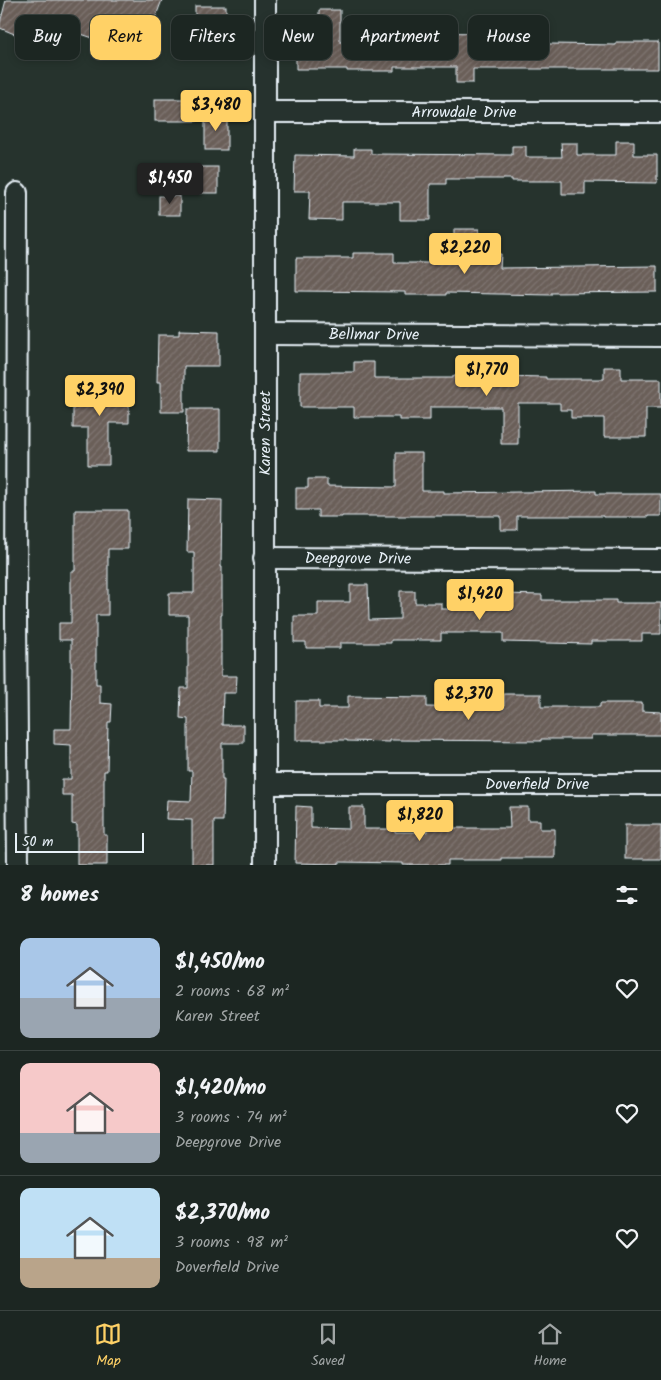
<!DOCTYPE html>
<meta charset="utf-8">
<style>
body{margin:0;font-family:Kalam,sans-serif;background:#252e2a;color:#f1f3f6;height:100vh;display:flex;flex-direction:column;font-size:19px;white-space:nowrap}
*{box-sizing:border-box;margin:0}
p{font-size:16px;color:#a0a5a5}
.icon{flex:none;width:28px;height:28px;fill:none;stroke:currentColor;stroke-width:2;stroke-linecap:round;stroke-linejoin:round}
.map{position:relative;height:865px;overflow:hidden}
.drawer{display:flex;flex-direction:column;background:#1c2622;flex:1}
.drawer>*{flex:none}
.banner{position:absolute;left:15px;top:15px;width:631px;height:45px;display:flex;gap:10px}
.scale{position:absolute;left:15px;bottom:12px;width:129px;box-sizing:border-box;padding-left:5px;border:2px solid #e8f1f8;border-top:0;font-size:14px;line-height:18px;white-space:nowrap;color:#e8f1f8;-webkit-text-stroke:4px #26332d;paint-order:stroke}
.price{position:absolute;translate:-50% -42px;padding:0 11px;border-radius:5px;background:#ffd166;color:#111;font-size:16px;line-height:32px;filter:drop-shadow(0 1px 2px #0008)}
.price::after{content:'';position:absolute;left:50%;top:30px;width:15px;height:11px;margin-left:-8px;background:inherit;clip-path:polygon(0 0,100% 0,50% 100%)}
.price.active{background:#222;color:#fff}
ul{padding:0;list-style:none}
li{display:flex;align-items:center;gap:15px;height:125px;padding:0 20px}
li+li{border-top:1px solid #3a4340}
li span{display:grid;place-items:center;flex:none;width:140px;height:100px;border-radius:10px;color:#555}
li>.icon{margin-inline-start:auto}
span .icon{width:60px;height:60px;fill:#fffc;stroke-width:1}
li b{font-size:21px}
h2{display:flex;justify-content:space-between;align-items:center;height:60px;padding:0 20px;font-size:21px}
.tag{padding:0 18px;border-radius:10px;background:#1c2622;box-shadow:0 2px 8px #0003,0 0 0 1px #3a4340;font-size:18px;line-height:45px}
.tag.active{background:#ffd166;color:#111}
.dock{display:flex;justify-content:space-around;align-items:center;height:70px;border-top:1px solid #3a4340;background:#1c2622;font-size:14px;color:#a0a5a5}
.dock a{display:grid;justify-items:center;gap:2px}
.dock .active{color:#ffd166}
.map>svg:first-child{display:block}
.building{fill:url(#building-hatch);stroke:#e8f1f8}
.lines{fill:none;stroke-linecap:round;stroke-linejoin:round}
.minor-casing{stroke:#e8f1f8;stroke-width:24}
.minor{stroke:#26332d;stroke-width:20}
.labels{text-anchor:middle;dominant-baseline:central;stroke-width:4;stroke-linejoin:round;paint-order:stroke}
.street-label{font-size:16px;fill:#e8f1f8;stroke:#26332d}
</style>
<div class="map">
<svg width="661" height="865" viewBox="0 0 661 865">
<defs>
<pattern id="building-hatch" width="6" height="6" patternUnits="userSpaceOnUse" patternTransform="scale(1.25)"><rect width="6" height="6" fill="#6a5e59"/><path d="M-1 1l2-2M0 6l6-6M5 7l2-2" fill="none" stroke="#7f7672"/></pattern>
</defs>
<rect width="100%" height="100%" fill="#26332d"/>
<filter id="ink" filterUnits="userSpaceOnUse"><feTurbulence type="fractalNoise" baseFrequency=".02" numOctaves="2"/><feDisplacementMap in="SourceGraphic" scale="10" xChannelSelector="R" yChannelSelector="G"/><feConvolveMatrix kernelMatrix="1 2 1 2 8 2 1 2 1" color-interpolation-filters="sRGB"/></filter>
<g filter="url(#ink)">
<g class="building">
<polygon points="6,0 162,0 148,37 125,28 123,35 96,28 93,38 66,29 65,31 39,22 31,41 0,28 0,23"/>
<rect x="195" y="6" width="31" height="25"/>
<polygon points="319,10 340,10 340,42 407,41 407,32 486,33 486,43 616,45 616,42 658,42 658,69 473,69 473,83 456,83 456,67 394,67 394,71 347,71 347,69 296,69 296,42 319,42"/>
<rect x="155" y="99" width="42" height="22"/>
<rect x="205" y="114" width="22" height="36"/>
<polygon points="616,141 634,141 634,155 657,155 657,183 585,182 585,194 562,194 562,181 512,181 512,179 446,179 446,184 430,184 430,220 400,220 400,202 342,202 342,220 309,219 310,191 294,191 295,155 354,156 354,149 371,149 371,154 512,155 512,146 526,146 526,157 562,157 561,143 577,143 577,155 616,155"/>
<rect x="176" y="167" width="42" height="26"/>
<rect x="159" y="196" width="21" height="19"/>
<polygon points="454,229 479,229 479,254 501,254 500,268 657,266 657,292 551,293 551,295 446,293 446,295 405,295 405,292 296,291 296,258 353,258 353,253 394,253 394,263 454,263"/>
<polygon points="179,330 219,331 219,366 184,366 184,412 161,412 161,382 157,382 158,335 179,335"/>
<polygon points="354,362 374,362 374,378 453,378 453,376 493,376 546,377 546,379 604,379 604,367 621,367 621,379 661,379 661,408 646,408 646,437 604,437 604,418 571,418 571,410 560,410 560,403 518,403 518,444 501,444 501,407 430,407 430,420 399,420 399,417 354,417 354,407 300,407 300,372 354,372"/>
<polygon points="110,387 129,387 129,423 109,423 109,465 88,465 88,428 73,428 73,388"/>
<polygon points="187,409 220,409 220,451 186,451"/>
<polygon points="396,453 422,453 422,491 444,491 444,493 596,491 596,494 661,494 661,516 648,516 648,517 603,517 603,516 517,516 517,530 501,530 501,516 342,516 342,517 318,517 318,510 296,510 296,488 308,488 308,479 327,479 327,486 396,487"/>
<polygon points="188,499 222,500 221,567 222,567 222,615 221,615 221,676 237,676 236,693 223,693 222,725 244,725 244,743 222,743 222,779 224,779 223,821 214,821 214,865 192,865 192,820 166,819 167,800 191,801 192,771 188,771 188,719 180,718 181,688 188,688 188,615 169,615 169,593 194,593 194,552 187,552"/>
<polygon points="75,510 128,510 128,549 108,549 108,615 96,615 96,684 100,684 100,703 112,704 111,722 108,722 107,771 104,771 104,835 107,835 107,865 77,865 77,825 72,824 72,795 62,795 62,779 71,779 71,745 54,744 54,729 71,729 72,667 71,667 71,640 59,640 59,623 71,623 71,571 75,571"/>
<polygon points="350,585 368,585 369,620 400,619 400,591 415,591 415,603 441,603 441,609 470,609 470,603 504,603 504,594 542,595 542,600 616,600 616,603 661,603 661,634 642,634 642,641 591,641 591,644 503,642 503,633 441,633 441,640 391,640 391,643 340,643 340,648 306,648 306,642 294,642 294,616 318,616 318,602 350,602"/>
<polygon points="504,694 541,694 541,707 600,707 600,703 642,703 642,711 661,712 661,735 591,735 591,739 541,739 541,741 390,740 390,742 347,741 347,740 296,740 296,701 319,701 319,708 348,708 348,696 427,697 427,707 504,708"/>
<polygon points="296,806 311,807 311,828 349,829 349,807 364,807 364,829 395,829 395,832 427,832 427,827 448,827 448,828 510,828 509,807 528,807 528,820 540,820 540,829 555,829 555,858 501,858 501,860 448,860 448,865 403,865 403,863 339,862 339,864 295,863"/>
<rect x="625" y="825" width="36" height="34"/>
</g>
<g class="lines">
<defs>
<g id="minor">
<path id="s1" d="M 265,112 L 661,112"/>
<polyline points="17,193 16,618 18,865"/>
<path id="s2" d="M 265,334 L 661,336"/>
<path id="s3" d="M 264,558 L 661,560"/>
<path id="s4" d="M 265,784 L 661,784"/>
<polyline points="265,865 265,0"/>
</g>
</defs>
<use href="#minor" class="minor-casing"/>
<use href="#minor" class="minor"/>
</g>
</g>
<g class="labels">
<g class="street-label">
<text stroke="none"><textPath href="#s1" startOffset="199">Arrowdale Drive</textPath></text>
<text stroke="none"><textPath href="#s2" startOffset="109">Bellmar Drive</textPath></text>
<text transform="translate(265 433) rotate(-90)">Karen Street</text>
<text stroke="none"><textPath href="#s3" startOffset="94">Deepgrove Drive</textPath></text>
<text stroke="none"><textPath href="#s4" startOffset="272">Doverfield Drive</textPath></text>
</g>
</g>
</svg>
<div class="scale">50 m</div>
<b class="price" style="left:216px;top:132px">$3,480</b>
<b class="price active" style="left:170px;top:205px">$1,450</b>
<b class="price" style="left:465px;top:275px">$2,220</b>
<b class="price" style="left:487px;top:397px">$1,770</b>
<b class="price" style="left:100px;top:417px">$2,390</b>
<b class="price" style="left:480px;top:621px">$1,420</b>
<b class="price" style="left:469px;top:721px">$2,370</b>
<b class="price" style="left:420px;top:842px">$1,820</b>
<div class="banner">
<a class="tag">Buy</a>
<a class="tag active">Rent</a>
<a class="tag">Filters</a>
<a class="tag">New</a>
<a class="tag">Apartment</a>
<a class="tag">House</a>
</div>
</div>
<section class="drawer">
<h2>8 homes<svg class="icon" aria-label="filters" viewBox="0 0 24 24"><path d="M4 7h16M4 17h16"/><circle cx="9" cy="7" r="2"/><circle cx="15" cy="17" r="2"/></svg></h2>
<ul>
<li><span style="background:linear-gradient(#a9c7e8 60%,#9aa5b1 0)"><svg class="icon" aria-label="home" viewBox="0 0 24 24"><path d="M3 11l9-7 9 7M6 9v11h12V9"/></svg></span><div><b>$1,450/mo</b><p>2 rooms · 68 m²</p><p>Karen Street</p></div><svg class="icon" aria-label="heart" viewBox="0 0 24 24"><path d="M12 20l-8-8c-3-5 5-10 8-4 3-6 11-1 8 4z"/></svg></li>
<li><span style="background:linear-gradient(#f6c9c9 70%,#9aa5b1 0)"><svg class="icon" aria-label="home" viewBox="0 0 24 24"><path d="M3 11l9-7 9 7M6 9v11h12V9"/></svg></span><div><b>$1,420/mo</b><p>3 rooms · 74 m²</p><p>Deepgrove Drive</p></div><svg class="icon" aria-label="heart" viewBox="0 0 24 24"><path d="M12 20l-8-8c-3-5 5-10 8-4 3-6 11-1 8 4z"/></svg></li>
<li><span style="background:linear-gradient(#bfe0f5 70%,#b9a48a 0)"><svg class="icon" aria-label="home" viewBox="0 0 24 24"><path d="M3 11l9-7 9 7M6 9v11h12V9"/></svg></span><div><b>$2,370/mo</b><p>3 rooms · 98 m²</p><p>Doverfield Drive</p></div><svg class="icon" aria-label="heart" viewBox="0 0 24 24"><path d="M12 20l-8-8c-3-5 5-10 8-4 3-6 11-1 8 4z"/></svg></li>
</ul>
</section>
<nav class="dock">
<a class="active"><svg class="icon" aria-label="map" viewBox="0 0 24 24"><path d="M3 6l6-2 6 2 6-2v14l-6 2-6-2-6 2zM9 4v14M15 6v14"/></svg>Map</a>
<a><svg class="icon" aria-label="saved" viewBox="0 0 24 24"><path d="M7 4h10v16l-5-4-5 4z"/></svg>Saved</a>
<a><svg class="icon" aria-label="home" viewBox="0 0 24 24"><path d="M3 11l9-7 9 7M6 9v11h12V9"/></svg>Home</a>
</nav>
